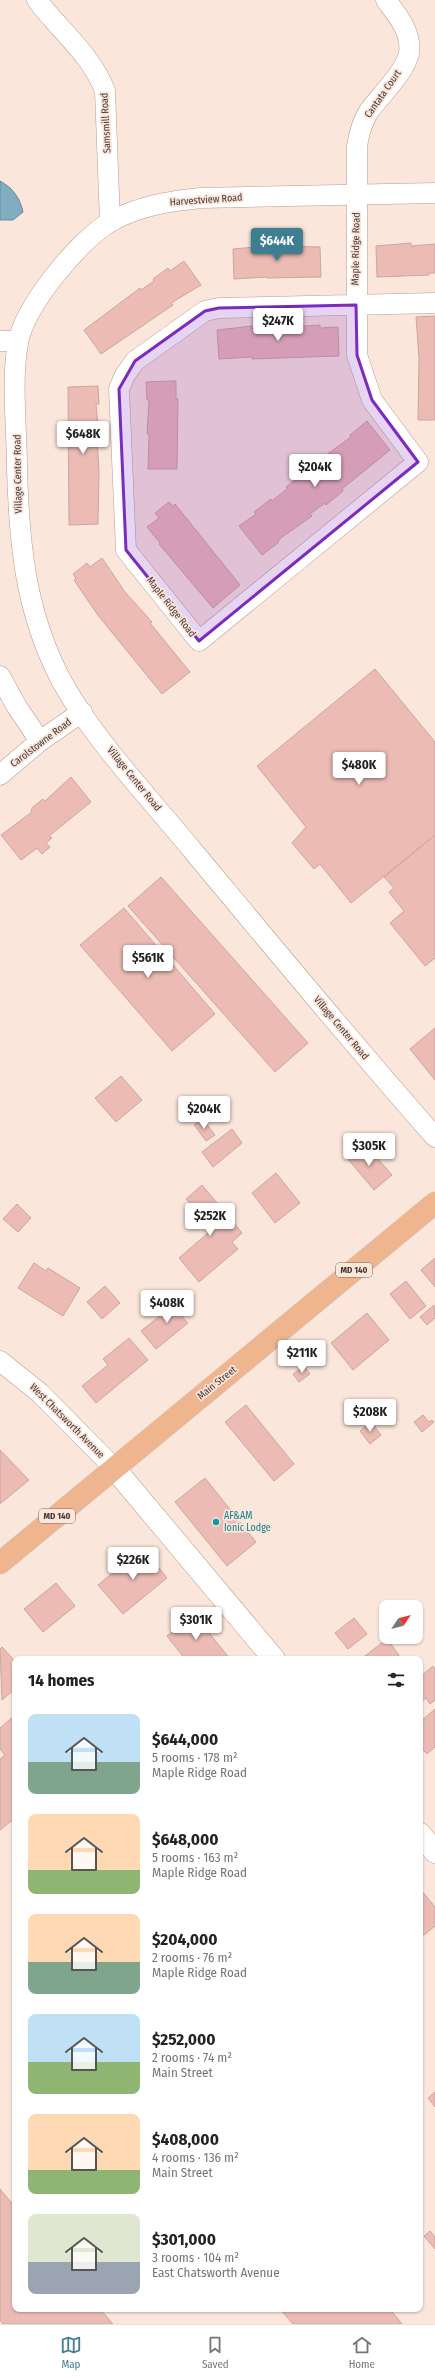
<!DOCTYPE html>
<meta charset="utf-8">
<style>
body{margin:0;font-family:"Fira Sans Condensed",sans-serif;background:#f6f6f6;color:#222;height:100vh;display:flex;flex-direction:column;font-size:15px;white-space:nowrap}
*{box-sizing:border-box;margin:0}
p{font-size:13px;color:#767676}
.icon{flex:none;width:22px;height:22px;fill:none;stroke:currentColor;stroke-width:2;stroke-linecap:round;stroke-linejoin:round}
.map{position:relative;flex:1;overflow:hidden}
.panel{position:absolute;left:12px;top:1656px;width:411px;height:656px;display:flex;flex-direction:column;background:#fff;border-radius:8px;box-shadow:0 1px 3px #0004}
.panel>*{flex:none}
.needle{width:26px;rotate:55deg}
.buttons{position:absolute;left:379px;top:1600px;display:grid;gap:8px}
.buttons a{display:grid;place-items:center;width:44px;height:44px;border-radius:8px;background:#fff;box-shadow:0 1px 3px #0004;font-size:20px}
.price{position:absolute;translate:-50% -34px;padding:0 9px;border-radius:4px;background:#fff;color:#222;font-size:13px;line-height:26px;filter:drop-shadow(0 1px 2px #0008)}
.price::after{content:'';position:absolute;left:50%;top:24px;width:12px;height:9px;margin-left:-6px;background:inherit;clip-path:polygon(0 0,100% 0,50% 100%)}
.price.on{background:#3e7e92;color:#fff}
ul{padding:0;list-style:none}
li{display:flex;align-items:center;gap:12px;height:100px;padding:0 16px}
li span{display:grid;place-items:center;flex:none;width:112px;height:80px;border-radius:8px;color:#555}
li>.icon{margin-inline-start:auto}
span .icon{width:48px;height:48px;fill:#fffc;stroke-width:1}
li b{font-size:17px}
h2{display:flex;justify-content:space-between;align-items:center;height:48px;padding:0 16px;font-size:17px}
.dock{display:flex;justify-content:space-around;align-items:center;height:56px;border-top:1px solid #e0e0e0;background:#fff;font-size:11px;color:#767676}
.dock a{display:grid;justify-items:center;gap:2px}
.dock .on{color:#3e7e92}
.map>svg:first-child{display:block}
.water{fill:#80adc1;stroke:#6e8996}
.building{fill:#ebbbb4;stroke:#cba6a1}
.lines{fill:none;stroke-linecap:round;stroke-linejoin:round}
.street-casing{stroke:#bc9c8d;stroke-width:21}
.secondary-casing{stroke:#bc9c8d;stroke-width:23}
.primary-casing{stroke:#d2cfcd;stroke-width:23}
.street{stroke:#fff;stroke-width:20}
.secondary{stroke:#fff;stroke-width:22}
.primary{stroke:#eeb58e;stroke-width:22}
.marked{fill:#7b2cbf;fill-opacity:0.2;stroke:#7b2cbf;stroke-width:3;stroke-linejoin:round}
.culture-dot{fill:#0f9aa8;stroke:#fbe6dc;stroke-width:1.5}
.labels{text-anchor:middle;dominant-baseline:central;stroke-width:3.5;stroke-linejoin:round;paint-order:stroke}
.shield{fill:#fbe6dc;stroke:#7b6b64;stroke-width:1}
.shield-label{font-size:9px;font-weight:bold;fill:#443630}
.street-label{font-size:10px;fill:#443630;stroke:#fbe6dc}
.culture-label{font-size:10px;fill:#0d838f;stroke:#fbe6dc;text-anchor:start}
</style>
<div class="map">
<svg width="435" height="2324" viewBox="0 0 435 2324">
<rect width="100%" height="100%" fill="#fbe6dc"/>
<path class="water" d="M 0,181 C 13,188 20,198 23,212 L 13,220 L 0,220 Z"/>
<g class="building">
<polygon points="411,243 411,246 435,244 435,273 429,273 429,275 377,277 376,246"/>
<polygon points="267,246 268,249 284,248 284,246 320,247 321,277 267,278 267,277 234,279 233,249"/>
<polygon points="184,261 201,285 171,303 173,305 101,354 84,330 140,288 141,290 154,281 153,279 168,268 170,271"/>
<polygon points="435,316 435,420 418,420 419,358 416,317"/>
<polygon points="320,325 320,328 338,327 339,356 252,359 252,357 219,359 217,330 252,326 252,329"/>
<polygon points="172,381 176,381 176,399 178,399 177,469 148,469 149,434 147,434 149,400 147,400 146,382"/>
<polygon points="98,386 99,404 96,404 99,438 97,438 99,472 98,524 69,525 68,387"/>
<polygon points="367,421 390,450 342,489 343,491 326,505 325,503 310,514 312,516 278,540 279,542 262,555 239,526 256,514 254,512 271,499 272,501 288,488 286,487 319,463 318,461 351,437 350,435"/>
<polygon points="169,502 173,506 175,504 240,585 213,608 159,544 160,543 147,527 159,518 155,513"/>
<polygon points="102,558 125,592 152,622 150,623 190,672 162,694 97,614 74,580 76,578 73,574 87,563 90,567"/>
<polygon points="375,669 435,742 435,835 351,903 320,864 314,869 292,843 306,827 257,766"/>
<polygon points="71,777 91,802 49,836 52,838 46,843 50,847 42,854 37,848 21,860 1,835 32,812 31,810 33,807 43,799 45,801"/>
<polygon points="435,835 435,958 425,966 390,923 404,911 389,892 394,888 384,877"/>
<polygon points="161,877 308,1043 275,1072 128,906"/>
<polygon points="124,908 215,1014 172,1051 80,945"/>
<polygon points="435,1028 435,1080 410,1049"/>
<polygon points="121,1076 142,1100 116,1122 95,1098"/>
<polygon points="202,1118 215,1135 206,1141 194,1125"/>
<polygon points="232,1129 242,1143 213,1167 202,1152"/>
<polygon points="364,1143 392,1175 374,1190 347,1158"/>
<polygon points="276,1173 300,1203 275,1223 252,1193"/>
<polygon points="202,1185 242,1233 232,1242 238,1249 199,1282 179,1258 216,1226 203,1211 199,1213 186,1199"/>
<polygon points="17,1204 31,1218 18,1232 3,1219"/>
<polygon points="435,1258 435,1287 421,1270"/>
<polygon points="34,1263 46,1271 48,1268 80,1288 63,1316 18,1288"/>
<polygon points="406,1281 426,1306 410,1319 390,1294"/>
<polygon points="105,1286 120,1303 102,1319 87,1302"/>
<polygon points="181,1299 191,1310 182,1317 188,1323 156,1349 141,1331"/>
<polygon points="434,1305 435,1318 427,1325 420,1317"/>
<polygon points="367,1313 389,1340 353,1370 331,1343"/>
<polygon points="129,1338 148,1360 96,1403 82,1386 108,1365 103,1359"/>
<polygon points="304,1366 310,1374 299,1382 293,1374"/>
<polygon points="246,1405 294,1464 274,1481 225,1422"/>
<polygon points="423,1415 429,1422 432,1420 434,1422 422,1432 414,1422"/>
<polygon points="371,1422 381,1435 370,1444 360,1431"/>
<polygon points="0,1450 29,1480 0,1504"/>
<polygon points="205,1478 256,1542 227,1566 175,1502"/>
<polygon points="143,1548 167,1578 123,1614 98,1585"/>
<polygon points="56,1583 75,1606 43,1632 24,1609"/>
<polygon points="194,1614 230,1659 185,1659 167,1636"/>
<polygon points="354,1618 367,1634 348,1649 335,1633"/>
<polygon points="387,1639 399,1655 396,1659 361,1659"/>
<polygon points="2,1647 15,1661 15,1689 2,1700 0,1649"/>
<polygon points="433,1666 435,1669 435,1700 430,1704 426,1698 420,1703 420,1677"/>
<polygon points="435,1709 435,1747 427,1754 420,1746 420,1722"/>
<polygon points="15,1715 15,1818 0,1830 0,1759 5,1755 0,1749 0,1728"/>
<polygon points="422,1891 435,1907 435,1926 424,1935 420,1931 420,1893"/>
<polygon points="435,2092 435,2107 428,2098"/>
<polygon points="0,2189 15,2207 15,2309 100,2309 113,2324 3,2324 0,2320"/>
<polygon points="430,2231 435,2237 435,2249 424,2236"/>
<polygon points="280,2309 390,2309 402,2324 293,2324"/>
</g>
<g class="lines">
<defs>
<g id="street">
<path d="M 37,0 C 59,30 92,55 105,91 L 110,222"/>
<path d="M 386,0 C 397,15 412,32 409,53 C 406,71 380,96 369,111 C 362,122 359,133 357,146 L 357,355 L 372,400 L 418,462 L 199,641 L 126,550 L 119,389 L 125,375 L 135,361 L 205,311 L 219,308 L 435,303"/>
<path d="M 435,193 L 201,198 C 170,201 138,206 110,222 C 78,241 24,307 18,343 C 11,380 17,430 17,468 C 19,542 25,609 59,676 C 91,737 149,797 193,851 C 273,947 352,1043 435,1137"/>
<polyline points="0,341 18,341"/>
<polyline points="0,676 17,707 40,741"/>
<polyline points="0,775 40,741 82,712"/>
<polyline points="0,1361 40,1393 114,1468"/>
</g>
<g id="secondary">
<polyline points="114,1468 274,1659"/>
<polyline points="420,1834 435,1852"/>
</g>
<polyline id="primary" points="0,1563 435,1203"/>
</defs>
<use href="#street" class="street-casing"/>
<use href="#secondary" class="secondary-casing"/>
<use href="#primary" class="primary-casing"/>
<use href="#street" class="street"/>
<use href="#secondary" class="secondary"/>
<use href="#primary" class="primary"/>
</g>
<path class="marked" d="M 356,305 L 357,355 L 372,400 L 418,462 L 199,641 L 126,550 L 119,389 L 135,361 L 205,311 L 219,308 Z"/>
<circle class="culture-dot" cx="216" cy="1522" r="4"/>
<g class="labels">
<g class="shield">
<rect x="336" y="1263" width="36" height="14" rx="3"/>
<rect x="39" y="1509" width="36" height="14" rx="3"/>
</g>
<g class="shield-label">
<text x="354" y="1270">MD 140</text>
<text x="57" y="1516">MD 140</text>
</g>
<g class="street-label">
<text transform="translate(383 94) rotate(-55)">Cantata Court</text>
<text transform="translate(106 123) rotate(-93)">Samsmill Road</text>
<text transform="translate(206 200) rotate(-4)">Harvestview Road</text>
<text transform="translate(356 249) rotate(-89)">Maple Ridge Road</text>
<text transform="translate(18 474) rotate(-91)">Village Center Road</text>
<text transform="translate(171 607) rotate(52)">Maple Ridge Road</text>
<text transform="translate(41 743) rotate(-37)">Carolstowne Road</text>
<text transform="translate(134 779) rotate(51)">Village Center Road</text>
<text transform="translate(341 1028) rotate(50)">Village Center Road</text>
<text transform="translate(217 1383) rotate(-39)">Main Street</text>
<text transform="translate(67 1421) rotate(45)">West Chatsworth Avenue</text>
</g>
<g class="culture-label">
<text x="224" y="1516">AF&amp;AM<tspan x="224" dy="12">Ionic Lodge</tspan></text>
</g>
</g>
</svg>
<div class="buttons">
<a><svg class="needle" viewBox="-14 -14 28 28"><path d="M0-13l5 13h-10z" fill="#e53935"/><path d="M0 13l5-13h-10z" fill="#767676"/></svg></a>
</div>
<b class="price on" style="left:277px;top:262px">$644K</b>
<b class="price" style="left:278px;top:342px">$247K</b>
<b class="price" style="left:83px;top:455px">$648K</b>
<b class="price" style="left:315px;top:488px">$204K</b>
<b class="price" style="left:359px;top:786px">$480K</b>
<b class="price" style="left:148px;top:979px">$561K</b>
<b class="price" style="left:204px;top:1130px">$204K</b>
<b class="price" style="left:369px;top:1167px">$305K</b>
<b class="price" style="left:210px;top:1237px">$252K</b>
<b class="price" style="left:167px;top:1324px">$408K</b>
<b class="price" style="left:302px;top:1374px">$211K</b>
<b class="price" style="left:370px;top:1433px">$208K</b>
<b class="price" style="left:133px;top:1581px">$226K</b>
<b class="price" style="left:196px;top:1641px">$301K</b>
<section class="panel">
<h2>14 homes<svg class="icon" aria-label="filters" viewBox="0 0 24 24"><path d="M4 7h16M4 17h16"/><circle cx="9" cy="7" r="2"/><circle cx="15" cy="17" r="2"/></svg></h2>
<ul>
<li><span style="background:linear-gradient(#bfe0f5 60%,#7fa58c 0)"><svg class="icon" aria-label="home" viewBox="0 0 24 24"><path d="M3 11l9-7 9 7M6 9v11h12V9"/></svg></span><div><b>$644,000</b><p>5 rooms · 178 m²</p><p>Maple Ridge Road</p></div></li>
<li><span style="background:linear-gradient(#ffd9b3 70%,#8fb573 0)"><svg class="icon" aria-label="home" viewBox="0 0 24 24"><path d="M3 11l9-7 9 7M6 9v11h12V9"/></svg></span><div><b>$648,000</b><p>5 rooms · 163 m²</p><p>Maple Ridge Road</p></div></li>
<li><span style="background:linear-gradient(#ffd9b3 60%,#7fa58c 0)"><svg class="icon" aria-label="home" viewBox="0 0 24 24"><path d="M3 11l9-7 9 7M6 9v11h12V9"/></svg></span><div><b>$204,000</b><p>2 rooms · 76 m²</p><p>Maple Ridge Road</p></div></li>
<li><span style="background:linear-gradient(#bfe0f5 60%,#8fb573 0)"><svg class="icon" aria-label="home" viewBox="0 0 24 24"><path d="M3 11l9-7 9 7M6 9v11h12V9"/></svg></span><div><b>$252,000</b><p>2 rooms · 74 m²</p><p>Main Street</p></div></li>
<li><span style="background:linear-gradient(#ffd9b3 70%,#8fb573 0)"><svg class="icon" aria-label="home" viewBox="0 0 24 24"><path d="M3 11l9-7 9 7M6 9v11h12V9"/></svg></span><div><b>$408,000</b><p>4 rooms · 136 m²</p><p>Main Street</p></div></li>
<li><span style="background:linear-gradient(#dfe7d0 60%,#9aa5b1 0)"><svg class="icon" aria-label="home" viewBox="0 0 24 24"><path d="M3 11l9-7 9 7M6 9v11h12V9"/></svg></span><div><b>$301,000</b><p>3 rooms · 104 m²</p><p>East Chatsworth Avenue</p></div></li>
</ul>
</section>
</div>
<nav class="dock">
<a class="on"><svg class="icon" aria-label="map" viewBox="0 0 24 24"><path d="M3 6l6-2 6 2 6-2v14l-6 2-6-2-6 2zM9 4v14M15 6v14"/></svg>Map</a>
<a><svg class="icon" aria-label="saved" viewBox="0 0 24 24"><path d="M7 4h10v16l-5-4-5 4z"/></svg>Saved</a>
<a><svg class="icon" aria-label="home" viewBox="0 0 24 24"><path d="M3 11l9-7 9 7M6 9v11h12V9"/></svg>Home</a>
</nav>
